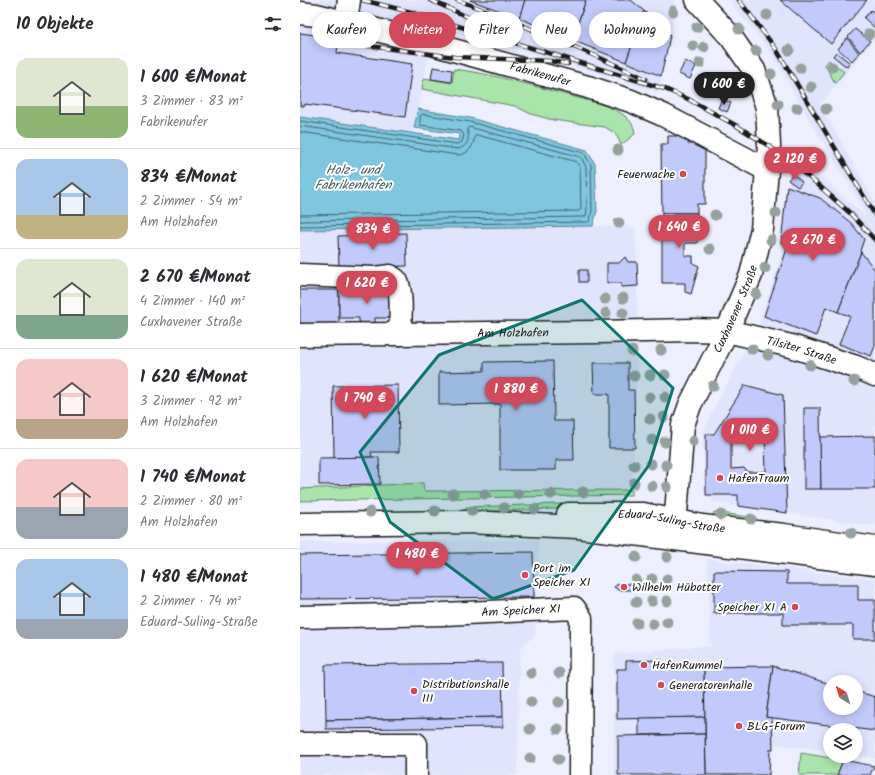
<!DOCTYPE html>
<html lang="de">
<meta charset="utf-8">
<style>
body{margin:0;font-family:Kalam,sans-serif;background:#f7f7f7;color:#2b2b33;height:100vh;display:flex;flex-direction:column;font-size:15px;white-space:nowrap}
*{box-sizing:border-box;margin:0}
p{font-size:13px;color:#7c7c81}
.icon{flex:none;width:22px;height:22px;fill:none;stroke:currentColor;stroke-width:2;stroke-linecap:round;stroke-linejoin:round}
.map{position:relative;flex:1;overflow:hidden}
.drawer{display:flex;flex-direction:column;background:#fff;width:300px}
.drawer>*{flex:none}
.guide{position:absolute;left:12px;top:12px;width:380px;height:36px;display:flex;gap:8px}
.needle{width:26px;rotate:322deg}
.fabs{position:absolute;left:523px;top:675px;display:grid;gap:8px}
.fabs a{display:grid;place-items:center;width:40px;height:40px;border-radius:50%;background:#fff;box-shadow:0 2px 10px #0003;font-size:20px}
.price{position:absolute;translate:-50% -34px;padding:0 9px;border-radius:14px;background:#d1495b;color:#fff;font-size:13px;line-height:26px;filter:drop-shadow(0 1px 2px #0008)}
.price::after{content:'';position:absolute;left:50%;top:24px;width:12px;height:9px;margin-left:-6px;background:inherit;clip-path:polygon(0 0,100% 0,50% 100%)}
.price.selected{background:#222;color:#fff}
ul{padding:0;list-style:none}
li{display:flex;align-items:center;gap:12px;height:100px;padding:0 16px}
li+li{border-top:1px solid #e1e1e2}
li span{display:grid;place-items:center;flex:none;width:112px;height:80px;border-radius:12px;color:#555}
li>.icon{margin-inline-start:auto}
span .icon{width:48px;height:48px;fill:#fffc;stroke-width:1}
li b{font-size:17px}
h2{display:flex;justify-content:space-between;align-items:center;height:48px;padding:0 16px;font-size:17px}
.pill{padding:0 14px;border-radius:18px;background:#fff;box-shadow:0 2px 10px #0003;font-size:14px;line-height:36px}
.pill.selected{background:#d1495b;color:#fff}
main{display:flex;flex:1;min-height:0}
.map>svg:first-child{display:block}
.built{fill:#e0e4fd;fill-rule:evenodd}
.green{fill:#a9e5ab;stroke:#628064}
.water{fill:#7ec7df;stroke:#578391}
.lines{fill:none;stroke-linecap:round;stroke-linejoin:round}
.shore{stroke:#43606a;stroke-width:1}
.building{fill:#c2cafc;stroke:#1c1c1c;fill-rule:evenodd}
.minor-casing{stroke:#1c1c1c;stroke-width:25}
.minor{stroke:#fff;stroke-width:22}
.rail-casing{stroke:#1c1c1c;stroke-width:4.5}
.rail{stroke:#fff;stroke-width:3;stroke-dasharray:9;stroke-linecap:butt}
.tree{fill:#95a19d}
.marked{fill:#0f766e;fill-opacity:0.2;stroke:#0f766e;stroke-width:3;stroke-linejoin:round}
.poi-dot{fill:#d1495b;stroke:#fff;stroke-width:1.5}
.labels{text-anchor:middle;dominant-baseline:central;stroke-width:4;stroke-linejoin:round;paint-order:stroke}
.street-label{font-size:12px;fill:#1c1c1c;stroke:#fff}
.poi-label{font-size:12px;fill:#1c1c1c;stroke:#fff;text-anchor:start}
.water-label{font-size:13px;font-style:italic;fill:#43606a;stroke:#fff}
</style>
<main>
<section class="drawer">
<h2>10 Objekte<svg class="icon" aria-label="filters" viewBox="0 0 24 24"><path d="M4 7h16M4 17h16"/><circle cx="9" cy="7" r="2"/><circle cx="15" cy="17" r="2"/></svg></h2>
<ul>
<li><span style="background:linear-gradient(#dfe7d0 60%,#8fb573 0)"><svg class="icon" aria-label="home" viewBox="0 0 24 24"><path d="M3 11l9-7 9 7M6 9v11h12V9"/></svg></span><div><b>1 600 €/Monat</b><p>3 Zimmer · 83 m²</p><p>Fabrikenufer</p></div></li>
<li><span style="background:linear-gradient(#a9c7e8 70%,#c2b280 0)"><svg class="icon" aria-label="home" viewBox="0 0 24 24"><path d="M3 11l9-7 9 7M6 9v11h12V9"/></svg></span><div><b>834 €/Monat</b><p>2 Zimmer · 54 m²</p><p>Am Holzhafen</p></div></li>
<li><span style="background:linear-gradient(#dfe7d0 70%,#7fa58c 0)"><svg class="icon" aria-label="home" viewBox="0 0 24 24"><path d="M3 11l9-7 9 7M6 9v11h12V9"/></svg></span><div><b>2 670 €/Monat</b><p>4 Zimmer · 140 m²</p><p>Cuxhavener Straße</p></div></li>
<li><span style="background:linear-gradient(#f6c9c9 75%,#b9a48a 0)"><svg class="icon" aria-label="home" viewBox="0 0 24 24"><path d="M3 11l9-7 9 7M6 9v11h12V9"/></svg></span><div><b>1 620 €/Monat</b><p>3 Zimmer · 92 m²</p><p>Am Holzhafen</p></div></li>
<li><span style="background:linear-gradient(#f6c9c9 60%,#9aa5b1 0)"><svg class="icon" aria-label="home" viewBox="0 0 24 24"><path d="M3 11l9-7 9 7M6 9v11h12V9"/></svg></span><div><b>1 740 €/Monat</b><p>2 Zimmer · 80 m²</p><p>Am Holzhafen</p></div></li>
<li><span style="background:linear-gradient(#a9c7e8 75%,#9aa5b1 0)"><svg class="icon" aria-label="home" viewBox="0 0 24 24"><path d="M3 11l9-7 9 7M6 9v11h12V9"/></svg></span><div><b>1 480 €/Monat</b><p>2 Zimmer · 74 m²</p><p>Eduard-Suling-Straße</p></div></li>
</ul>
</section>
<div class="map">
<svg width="575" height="775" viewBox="0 0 575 775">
<rect width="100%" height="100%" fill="#edeffe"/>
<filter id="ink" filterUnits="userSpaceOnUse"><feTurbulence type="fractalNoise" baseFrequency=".025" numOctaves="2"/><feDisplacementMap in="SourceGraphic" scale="8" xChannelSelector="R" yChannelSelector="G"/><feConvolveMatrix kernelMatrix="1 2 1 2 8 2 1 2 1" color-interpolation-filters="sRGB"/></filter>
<g filter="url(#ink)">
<g class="built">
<polygon points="0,0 375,0 371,35 358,93 317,79 230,53 135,27 113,133 0,117"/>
<polygon points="429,0 575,0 575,38 520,105 575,202 575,526 413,502 404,492 403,432 414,408 459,325 483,249 491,170 491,154 529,184 567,218 561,204 506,114 473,55"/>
<polygon points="293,226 336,228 338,355 332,490 123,491 123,483 0,489 0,230"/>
<polygon points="239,540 235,634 220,649 217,775 0,775 0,542"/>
<path d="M 407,559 L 575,579 L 575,758 L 556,755 L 556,730 L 530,730 L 530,751 L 473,744 L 471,775 L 314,775 L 314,654 L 404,646 L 411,647 ZM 530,682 L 556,682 L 556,708 L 530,708 Z"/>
</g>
<g class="green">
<polygon points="529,60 544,72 535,83 525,65"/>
<path d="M 154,69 C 194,74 233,86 271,96 C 289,101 310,105 325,116 C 332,122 334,126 335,134 L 321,145 L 316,134 L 305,127 L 253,120 L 231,114 L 215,106 L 122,89 L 124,78 L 152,83 Z"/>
<polygon points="123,483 124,491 332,490 332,495 0,501 0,489"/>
<polygon points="256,504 332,504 332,509 256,509 166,512 166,507"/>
<polygon points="414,512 456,518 455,524 413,517"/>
<polygon points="501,753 543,760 537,775 499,775"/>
</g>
<polygon class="water" points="118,109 170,118 287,150 295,164 297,211 293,226 0,230 0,117 159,140 160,134 114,128"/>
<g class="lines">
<g class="shore">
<polyline points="0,121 157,144 162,142 164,135 161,131 120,125 120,116 123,114 170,122 284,153 291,165 292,210 290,221 288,222 0,226"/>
<path d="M 0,126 L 158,149 C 168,147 170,138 167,129 L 169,127 L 281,157 L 286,167 L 287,209 L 286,216 L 284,217 L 0,221"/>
<path d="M 0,132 L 158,155 C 169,154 173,147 175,136 L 177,135 L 277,162 L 280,168 L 281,209 L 279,211 L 0,215"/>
</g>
</g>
<g class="building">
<polygon points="170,0 225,0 219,18"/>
<polygon points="225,0 286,0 272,40 219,18"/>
<polygon points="286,0 331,0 344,11 326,62 272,40"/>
<polygon points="480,0 567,0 531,44"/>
<polygon points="571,10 575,14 575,28 564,18"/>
<polygon points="344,11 370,36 361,76 326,62"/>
<polygon points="555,29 570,41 560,52 548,37"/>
<polygon points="0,33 45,39 45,44 38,44 37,53 112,64 105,117 5,104 5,106 0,106"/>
<polygon points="547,38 559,53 552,61 538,49"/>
<polygon points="536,52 550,63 547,67 533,56"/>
<polygon points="385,61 396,66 390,79 379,74"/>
<polygon points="133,67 152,70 151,82 131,79"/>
<polygon points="422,99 431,103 427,112 418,108"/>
<polygon points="368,136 384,136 384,141 388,141 388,144 405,144 405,204 397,204 397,213 362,213 361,144 368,144"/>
<polygon points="493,174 502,182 498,187 488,180"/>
<polygon points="487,186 520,198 551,223 564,239 560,251 561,252 538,312 526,307 516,336 464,316 488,246 481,243"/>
<polygon points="362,213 397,213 397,243 385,243 385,256 393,256 393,263 399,266 391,294 385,292 385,283 362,283"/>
<polygon points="106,233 107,266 39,268 38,236"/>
<polygon points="561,252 575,270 575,346 571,356 539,344 550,316 538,312"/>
<polygon points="325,257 328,262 337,262 338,286 321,287 321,283 307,283 307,263 319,263"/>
<rect x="279" y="270" width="8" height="12"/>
<rect x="0" y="290" width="39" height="35"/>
<polygon points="39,290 95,290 95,318 75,318 75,323 59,323 59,318 39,318"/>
<polygon points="253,361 254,421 273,421 274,460 256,460 256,470 200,470 200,404 139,405 139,372 184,371 184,362"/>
<polygon points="293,363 328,363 328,390 334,390 335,448 309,448 309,394 294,394"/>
<polygon points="98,385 99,452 71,452 72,457 34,458 33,386"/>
<path d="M 445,385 L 483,395 L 487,513 L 438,506 L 438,495 L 406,495 L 406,434 L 414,434 ZM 426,432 L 465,432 L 466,472 L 447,472 L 444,468 L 431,469 L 431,434 L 426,434 Z"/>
<polygon points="504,408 520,408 521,489 504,489"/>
<polygon points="575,436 575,489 521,489 520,437"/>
<polygon points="79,457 80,484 19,485 19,458"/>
<polygon points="233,552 234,597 0,599 0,555"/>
<polygon points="414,571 487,572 487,584 558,584 558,600 575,600 575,639 553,639 553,625 483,625 483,613 414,613"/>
<polygon points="331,584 333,586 331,590 318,590 314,587 318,584"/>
<polygon points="362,660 363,668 404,667 405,717 317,719 317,669 326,669 326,661"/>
<polygon points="202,663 203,717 26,720 25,665"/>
<polygon points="473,666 466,717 472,718 473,749 470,749 469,775 406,775 404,667"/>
<polygon points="473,666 530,684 530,708 556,708 556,691 575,697 575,731 466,717"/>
<polygon points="203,717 203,727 26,729 26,720"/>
<polygon points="405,717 405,734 339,735 339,718"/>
<polygon points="405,734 406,775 318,775 318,736"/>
<polygon points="543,760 574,766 570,775 537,775"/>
</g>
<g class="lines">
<defs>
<g id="minor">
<path id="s1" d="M 0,13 L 16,15 L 117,40 L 288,87 L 331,101 L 363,115 L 467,170"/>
<polyline points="46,22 49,0"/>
<path d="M 0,275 L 75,278 L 90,276 C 92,278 96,279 97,282 C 103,293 100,322 100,334"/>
<path id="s2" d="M 0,335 L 298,332 L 392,330 L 427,331 L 491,346 L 556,367 L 575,375"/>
<path id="s3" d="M 268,514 L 343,514 L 402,526 L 484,535 L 575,548"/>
<polyline points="0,524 167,522 278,527 575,564"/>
<path id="s4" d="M 374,539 L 383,425 L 390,405 L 427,331 L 451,275 L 462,229 L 469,146 L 467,107 L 454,70 L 431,37 L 397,0"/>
<path id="s5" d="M 0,617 L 143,614 L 274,608 L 281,618 L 281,627 L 280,775"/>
<polyline points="0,744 116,744 116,775"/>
</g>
</defs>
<use href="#minor" class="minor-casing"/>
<use href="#minor" class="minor"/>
<defs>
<g id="rail">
<polyline points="62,0 111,12 255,55 365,89 388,99 437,126 469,146 515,182 551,214 575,240"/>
<polyline points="130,0 217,39"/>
<polyline points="157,0 195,14 298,57 346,79"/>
<polyline points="439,0 476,49 575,215"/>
<polyline points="45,43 155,57 250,61 268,64"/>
</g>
</defs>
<use href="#rail" class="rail-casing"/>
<use href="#rail" class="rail"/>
</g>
<g class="tree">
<circle cx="373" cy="11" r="5.5"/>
<circle cx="467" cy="15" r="5.5"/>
<circle cx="397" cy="27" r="5.5"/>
<circle cx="439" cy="29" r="5.5"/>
<circle cx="569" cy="34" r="5.5"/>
<circle cx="393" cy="46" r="5.5"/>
<circle cx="404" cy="47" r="5.5"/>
<circle cx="489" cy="50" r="5.5"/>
<circle cx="456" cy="51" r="5.5"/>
<circle cx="400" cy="63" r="5.5"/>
<circle cx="532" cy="67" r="5.5"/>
<circle cx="500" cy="68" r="5.5"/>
<circle cx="471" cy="74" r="5.5"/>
<circle cx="421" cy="84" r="5.5"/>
<circle cx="511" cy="87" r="5.5"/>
<circle cx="478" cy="104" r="5.5"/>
<circle cx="497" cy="108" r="5.5"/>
<circle cx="526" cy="109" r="5.5"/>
<circle cx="318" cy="150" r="5.5"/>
<circle cx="476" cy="213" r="5.5"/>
<circle cx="415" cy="215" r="5.5"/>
<circle cx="319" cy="223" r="5.5"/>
<circle cx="471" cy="240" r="5.5"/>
<circle cx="410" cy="249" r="5.5"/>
<circle cx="465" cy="268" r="5.5"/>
<circle cx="456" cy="294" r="5.5"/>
<circle cx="323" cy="298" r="5.5"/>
<circle cx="305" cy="299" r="5.5"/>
<circle cx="306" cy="313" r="5.5"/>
<circle cx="323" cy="313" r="5.5"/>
<circle cx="452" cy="349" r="5.5"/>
<circle cx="361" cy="350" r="5.5"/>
<circle cx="332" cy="351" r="5.5"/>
<circle cx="468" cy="355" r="5.5"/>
<circle cx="510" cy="365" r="5.5"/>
<circle cx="350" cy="375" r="5.5"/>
<circle cx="365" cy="375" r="5.5"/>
<circle cx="334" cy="376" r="5.5"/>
<circle cx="554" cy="381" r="5.5"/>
<circle cx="413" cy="386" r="5.5"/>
<circle cx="350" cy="397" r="5.5"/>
<circle cx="365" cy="397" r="5.5"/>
<circle cx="364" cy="417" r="5.5"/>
<circle cx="350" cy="419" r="5.5"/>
<circle cx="352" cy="440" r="5.5"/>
<circle cx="393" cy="441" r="5.5"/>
<circle cx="365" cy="442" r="5.5"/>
<circle cx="351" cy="464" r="5.5"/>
<circle cx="334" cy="465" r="5.5"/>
<circle cx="366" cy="465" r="5.5"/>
<circle cx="334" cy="483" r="5.5"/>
<circle cx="352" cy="486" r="5.5"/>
<circle cx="367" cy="487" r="5.5"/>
<circle cx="283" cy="492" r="5.5"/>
<circle cx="153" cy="494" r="5.5"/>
<circle cx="185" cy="494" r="5.5"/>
<circle cx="218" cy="494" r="5.5"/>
<circle cx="251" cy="494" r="5.5"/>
<circle cx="204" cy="508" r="5.5"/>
<circle cx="235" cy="509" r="5.5"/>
<circle cx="135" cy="511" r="5.5"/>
<circle cx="172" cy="511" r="5.5"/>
<circle cx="70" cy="512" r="5.5"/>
<circle cx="421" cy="515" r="5.5"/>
<circle cx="451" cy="519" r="5.5"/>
<circle cx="551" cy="533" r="5.5"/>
<circle cx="336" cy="557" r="5.5"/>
<circle cx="367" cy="557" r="5.5"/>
<circle cx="352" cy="579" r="5.5"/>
<circle cx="367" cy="579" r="5.5"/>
<circle cx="336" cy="580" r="5.5"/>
<circle cx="352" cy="601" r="5.5"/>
<circle cx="367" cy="601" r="5.5"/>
<circle cx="336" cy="602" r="5.5"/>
<circle cx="367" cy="622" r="5.5"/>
<circle cx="337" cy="623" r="5.5"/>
<circle cx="353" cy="624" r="5.5"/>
<circle cx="231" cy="673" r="5.5"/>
<circle cx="259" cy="673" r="5.5"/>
<circle cx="231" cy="702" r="5.5"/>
<circle cx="259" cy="702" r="5.5"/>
<circle cx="230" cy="729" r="5.5"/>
<circle cx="258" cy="729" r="5.5"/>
<circle cx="230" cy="758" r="5.5"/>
<circle cx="258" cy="759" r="5.5"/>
</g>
</g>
<path class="marked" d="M 282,300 L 373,388 L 349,465 L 274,570 L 193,599 L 90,522 L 60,452 L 139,355 Z"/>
<g class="poi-dot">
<circle cx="383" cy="174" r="4"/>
<circle cx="420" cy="478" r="4"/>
<circle cx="225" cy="575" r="4"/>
<circle cx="324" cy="587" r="4"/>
<circle cx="495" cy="607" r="4"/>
<circle cx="344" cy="665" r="4"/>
<circle cx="361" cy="685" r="4"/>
<circle cx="114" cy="691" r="4"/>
<circle cx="439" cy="726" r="4"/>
</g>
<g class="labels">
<g class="street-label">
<text stroke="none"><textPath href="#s1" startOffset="248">Fabrikenufer</textPath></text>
<text stroke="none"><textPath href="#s4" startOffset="242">Cuxhavener Straße</textPath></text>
<text stroke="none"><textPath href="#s2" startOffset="213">Am Holzhafen</textPath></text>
<text stroke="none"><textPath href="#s2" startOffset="504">Tilsiter Straße</textPath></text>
<text stroke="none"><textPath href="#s3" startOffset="104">Eduard-Suling-Straße</textPath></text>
<text stroke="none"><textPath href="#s5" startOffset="221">Am Speicher XI</textPath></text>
</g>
<g class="poi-label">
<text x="375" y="174" text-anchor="end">Feuerwache</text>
<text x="428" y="478">HafenTraum</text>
<text x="233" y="568">Port im<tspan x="233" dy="14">Speicher XI</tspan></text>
<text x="332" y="587">Wilhelm Hübotter</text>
<text x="487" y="607" text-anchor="end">Speicher XI A</text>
<text x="352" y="665">HafenRummel</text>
<text x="122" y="684">Distributionshalle<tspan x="122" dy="14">III</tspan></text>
<text x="369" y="685">Generatorenhalle</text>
<text x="447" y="726">BLG-Forum</text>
</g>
<g class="water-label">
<text x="53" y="170">Holz- und<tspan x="53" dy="15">Fabrikenhafen</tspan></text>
</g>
</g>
</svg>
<div class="fabs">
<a><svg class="needle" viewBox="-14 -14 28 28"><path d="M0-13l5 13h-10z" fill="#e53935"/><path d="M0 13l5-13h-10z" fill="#7c7c81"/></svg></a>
<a><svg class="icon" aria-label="layers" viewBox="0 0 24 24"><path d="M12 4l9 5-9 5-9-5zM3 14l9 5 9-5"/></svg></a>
</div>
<b class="price selected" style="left:424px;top:106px">1 600 €</b>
<b class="price" style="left:495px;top:181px">2 120 €</b>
<b class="price" style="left:379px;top:249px">1 640 €</b>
<b class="price" style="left:73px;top:251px">834 €</b>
<b class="price" style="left:513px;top:262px">2 670 €</b>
<b class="price" style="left:67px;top:305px">1 620 €</b>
<b class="price" style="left:216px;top:411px">1 880 €</b>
<b class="price" style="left:65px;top:420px">1 740 €</b>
<b class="price" style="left:450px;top:452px">1 010 €</b>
<b class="price" style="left:117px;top:576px">1 480 €</b>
<div class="guide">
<a class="pill">Kaufen</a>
<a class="pill selected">Mieten</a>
<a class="pill">Filter</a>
<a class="pill">Neu</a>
<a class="pill">Wohnung</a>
</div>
</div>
</main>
